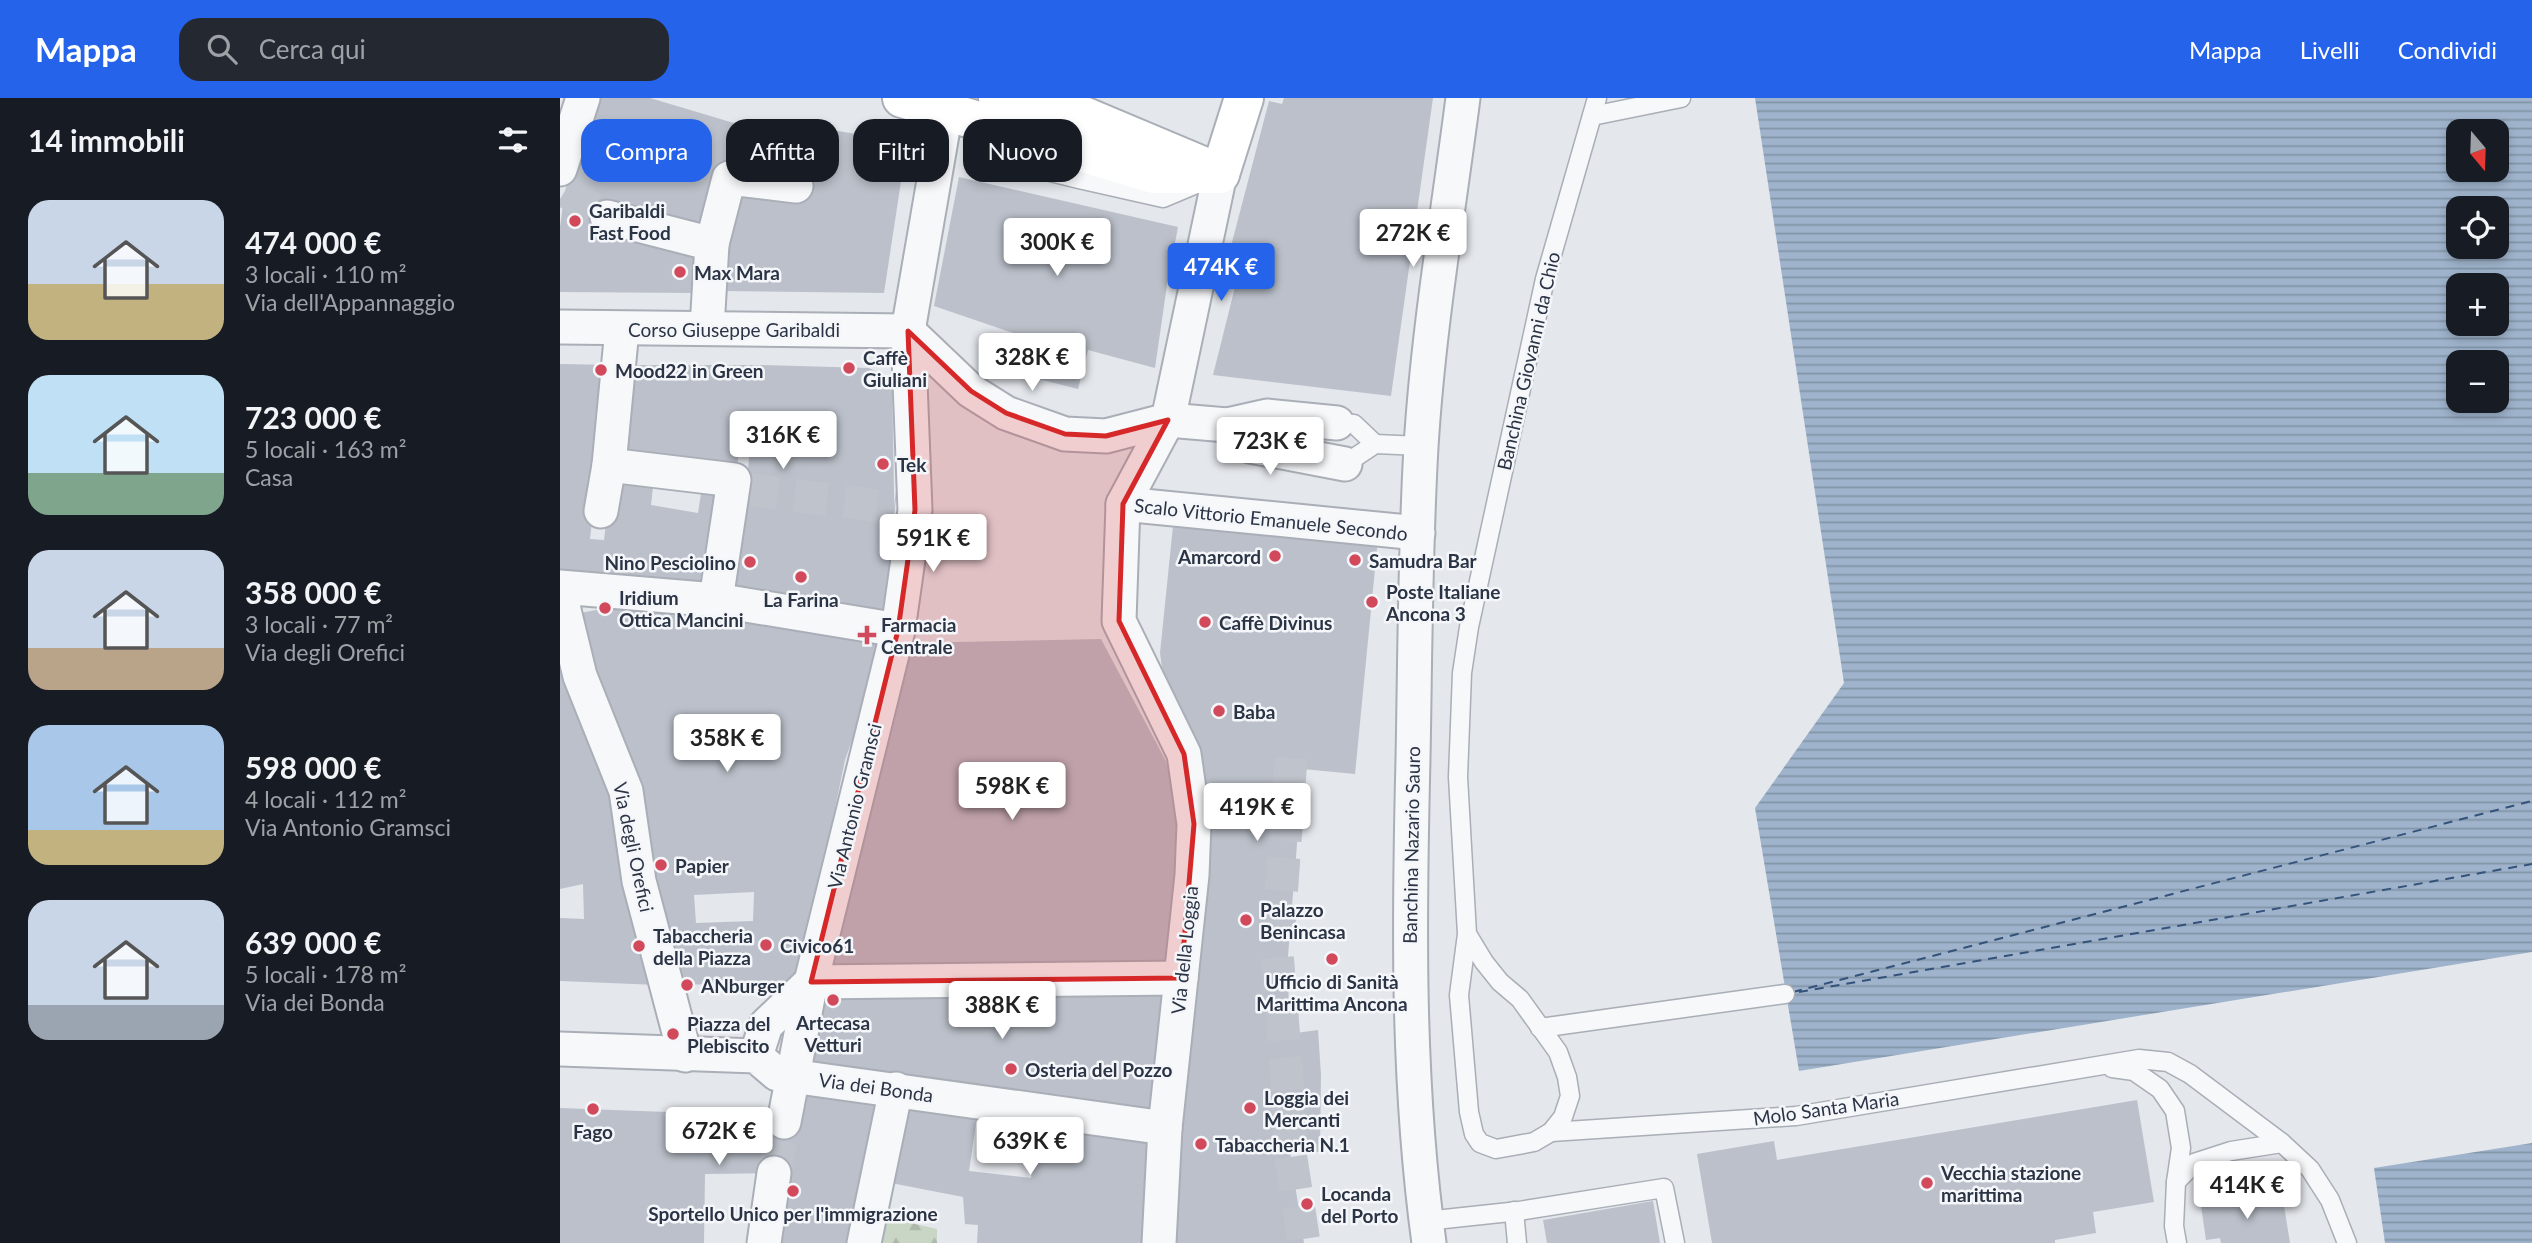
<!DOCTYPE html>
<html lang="it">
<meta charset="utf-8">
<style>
body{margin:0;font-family:Lato,sans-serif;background:#242831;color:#f1f3f6;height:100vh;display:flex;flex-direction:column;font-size:26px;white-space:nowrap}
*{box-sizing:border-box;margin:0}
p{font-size:23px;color:#9ea1a6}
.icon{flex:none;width:38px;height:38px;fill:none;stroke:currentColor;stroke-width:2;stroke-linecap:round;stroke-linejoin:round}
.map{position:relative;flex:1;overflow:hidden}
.side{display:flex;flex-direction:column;background:#171b24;width:560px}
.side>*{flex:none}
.top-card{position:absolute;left:21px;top:21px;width:665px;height:63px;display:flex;gap:14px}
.needle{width:46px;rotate:161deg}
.controls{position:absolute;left:1886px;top:21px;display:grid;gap:14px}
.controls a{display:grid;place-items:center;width:63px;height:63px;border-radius:14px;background:#171b24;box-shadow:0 4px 10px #0003;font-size:35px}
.price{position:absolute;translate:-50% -60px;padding:0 16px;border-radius:7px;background:#fff;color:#222;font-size:23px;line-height:46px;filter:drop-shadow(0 2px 4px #0008)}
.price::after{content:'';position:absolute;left:50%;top:42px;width:21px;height:16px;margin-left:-10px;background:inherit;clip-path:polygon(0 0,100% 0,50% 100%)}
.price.active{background:#2563eb;color:#fff}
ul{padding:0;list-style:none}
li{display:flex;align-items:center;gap:21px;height:175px;padding:0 28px}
li span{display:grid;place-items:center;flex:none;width:196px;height:140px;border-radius:21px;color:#555}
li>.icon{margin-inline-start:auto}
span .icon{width:84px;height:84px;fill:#fffc;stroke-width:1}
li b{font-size:30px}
h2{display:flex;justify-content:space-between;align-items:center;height:84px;padding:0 28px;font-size:30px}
.tag{padding:0 24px;border-radius:21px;background:#171b24;box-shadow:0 4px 10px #0003;font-size:24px;line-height:63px}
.tag.active{background:#2563eb;color:#fff}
header{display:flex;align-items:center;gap:42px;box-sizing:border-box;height:98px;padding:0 35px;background:#2563eb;color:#fff}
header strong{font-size:33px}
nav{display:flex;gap:38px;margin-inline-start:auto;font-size:24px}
.search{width:490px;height:63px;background:#242831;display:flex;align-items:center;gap:18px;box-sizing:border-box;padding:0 24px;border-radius:21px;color:#9ea1a6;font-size:26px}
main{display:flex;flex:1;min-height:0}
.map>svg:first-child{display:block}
.forest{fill:url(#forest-firs)}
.water{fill:url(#water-rules);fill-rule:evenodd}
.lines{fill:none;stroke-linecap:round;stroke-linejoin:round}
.ferry{stroke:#34527a;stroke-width:2;stroke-dasharray:9 7;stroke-linecap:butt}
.building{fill:#bbc0ca;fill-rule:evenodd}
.street-tunnel{stroke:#bfc3cb;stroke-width:33;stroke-dasharray:33 17;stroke-linecap:butt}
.lane-casing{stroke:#a9aeb7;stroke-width:21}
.street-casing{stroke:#a9aeb7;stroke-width:37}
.secondary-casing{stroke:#a9aeb7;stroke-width:42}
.lane{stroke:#f7f8fa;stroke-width:18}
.street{stroke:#f7f8fa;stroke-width:33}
.secondary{stroke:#fff;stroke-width:38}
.marked{fill:#d62828;fill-opacity:0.2;stroke:#d62828;stroke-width:5;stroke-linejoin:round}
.poi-dot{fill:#d1495b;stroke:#f4f6f9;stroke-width:2.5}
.labels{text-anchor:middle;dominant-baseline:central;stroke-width:5;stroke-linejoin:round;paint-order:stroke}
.poi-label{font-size:19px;font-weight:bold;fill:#2b3445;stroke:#f4f6f9;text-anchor:start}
.street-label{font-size:19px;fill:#2b3445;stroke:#f4f6f9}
</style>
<header>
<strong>Mappa</strong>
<div class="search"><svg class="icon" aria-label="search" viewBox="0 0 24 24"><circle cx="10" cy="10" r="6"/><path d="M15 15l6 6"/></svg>Cerca qui</div>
<nav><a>Mappa</a><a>Livelli</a><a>Condividi</a></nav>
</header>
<main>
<section class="side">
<h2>14 immobili<svg class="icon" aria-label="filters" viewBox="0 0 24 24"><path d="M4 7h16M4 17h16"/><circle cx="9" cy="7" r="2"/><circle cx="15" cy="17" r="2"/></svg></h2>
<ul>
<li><span style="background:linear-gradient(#c9d6e8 60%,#c2b280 0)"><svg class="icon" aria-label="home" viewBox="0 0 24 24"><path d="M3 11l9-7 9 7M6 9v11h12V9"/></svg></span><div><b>474 000 €</b><p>3 locali · 110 m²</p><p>Via dell'Appannaggio</p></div></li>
<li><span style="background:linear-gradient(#bfe0f5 70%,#7fa58c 0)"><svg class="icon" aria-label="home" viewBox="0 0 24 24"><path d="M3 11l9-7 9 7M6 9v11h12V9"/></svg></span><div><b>723 000 €</b><p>5 locali · 163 m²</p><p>Casa</p></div></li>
<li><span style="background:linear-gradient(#c9d6e8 70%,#b9a48a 0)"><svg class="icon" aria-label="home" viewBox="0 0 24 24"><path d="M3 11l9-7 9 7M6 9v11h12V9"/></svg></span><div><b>358 000 €</b><p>3 locali · 77 m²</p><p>Via degli Orefici</p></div></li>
<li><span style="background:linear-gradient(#a9c7e8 75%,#c2b280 0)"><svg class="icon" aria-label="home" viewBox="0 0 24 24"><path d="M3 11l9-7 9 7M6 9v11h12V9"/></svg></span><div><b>598 000 €</b><p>4 locali · 112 m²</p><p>Via Antonio Gramsci</p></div></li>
<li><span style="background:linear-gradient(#c9d6e8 75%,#9aa5b1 0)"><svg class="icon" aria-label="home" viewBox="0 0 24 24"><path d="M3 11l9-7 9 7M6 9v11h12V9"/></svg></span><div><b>639 000 €</b><p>5 locali · 178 m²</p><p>Via dei Bonda</p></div></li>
</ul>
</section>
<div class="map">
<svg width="1972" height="1145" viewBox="0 0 1972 1145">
<defs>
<pattern id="forest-firs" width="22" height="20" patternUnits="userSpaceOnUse" patternTransform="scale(1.75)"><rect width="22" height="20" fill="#c9d6c5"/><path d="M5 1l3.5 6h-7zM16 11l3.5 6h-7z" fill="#adb8ab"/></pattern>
<pattern id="water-rules" width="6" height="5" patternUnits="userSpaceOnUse" patternTransform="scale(1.75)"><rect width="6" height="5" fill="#9fb4cc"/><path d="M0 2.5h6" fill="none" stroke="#8293a7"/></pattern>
</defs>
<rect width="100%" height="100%" fill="#e4e7ec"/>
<polygon class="forest" points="316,1117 377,1131 377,1145 310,1145"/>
<g class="water">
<path d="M 1195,0 L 1972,0 L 1972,854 L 1239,973 L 1195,710 L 1284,585 ZM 1899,33 L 1937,33 L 1937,72 L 1899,72 ZM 1899,110 L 1937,110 L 1937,149 L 1899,149 ZM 1899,187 L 1937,187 L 1937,226 L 1899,226 ZM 1899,264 L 1937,264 L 1937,303 L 1899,303 Z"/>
<polygon points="1972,1045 1972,1145 1825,1145 1814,1070"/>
</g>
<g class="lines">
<g class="ferry">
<polyline points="1233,894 1972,703"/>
<polyline points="1239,894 1972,766"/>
</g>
</g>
<g class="building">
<polygon points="35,0 90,0 194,31 184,69 139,147 136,195 0,194 0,129 5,93"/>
<polygon points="724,0 873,0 831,298 653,277 679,173 665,171 709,3 722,6"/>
<polygon points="208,22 347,44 324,195 160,193 172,98 201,74"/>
<polygon points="399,79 618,129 607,187 595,270 528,252 518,291 459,276 466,250 450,247 453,235 374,208"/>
<polygon points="0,266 53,267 39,357 30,441 44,442 52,374 94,380 91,407 138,415 142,389 170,395 154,497 0,478"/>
<polygon points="65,267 201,267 309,270 332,282 335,450 328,522 163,492 187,382 191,339 181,337 176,377 56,364"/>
<polygon points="614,418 818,440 795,676 743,671 728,858 729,936 758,932 761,977 760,1054 730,1054 744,1145 609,1145 646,787 645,672 604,584 600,555"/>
<path d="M 58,508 L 302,537 L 317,544 L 321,559 L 285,662 L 239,884 L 117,887 L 9,517 ZM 194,794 L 193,823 L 136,825 L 134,797 Z"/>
<polygon points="0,516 41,650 98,887 0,883 0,820 24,821 23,786 0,791"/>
<polygon points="541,541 606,663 624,746 609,875 261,877 346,545"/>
<polygon points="606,885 597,1024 247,972 260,888"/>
<polygon points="245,985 325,991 297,1145 216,1145 214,1075 145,1076 144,1145 0,1145 0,1010 107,1014 211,1011"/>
<polygon points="337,1000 418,1012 409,1073 471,1080 476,1018 595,1035 586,1145 417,1145 418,1127 405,1126 403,1099 321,1083"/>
<polygon points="1577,1002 1594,1104 1533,1114 1536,1135 1495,1142 1495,1145 1152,1145 1137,1056 1214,1043 1217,1062"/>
<polygon points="1722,1095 1730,1145 1661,1145 1660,1140 1646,1142 1641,1108"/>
<polygon points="1093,1103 1100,1145 987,1145 983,1122"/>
</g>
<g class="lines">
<g class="street-tunnel">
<polyline points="5,93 47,119"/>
<polyline points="185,391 335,410"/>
<polyline points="731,660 717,855 727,979 730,1054 744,1145"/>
<polyline points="214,1075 224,1024"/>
</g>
<defs>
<g id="lane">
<polyline points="1032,18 1121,0"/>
<polyline points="411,33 450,64 519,81 603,100 634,87"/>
<polyline points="777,325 794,326 815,346"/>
<polyline points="785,366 815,346 861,348"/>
<polyline points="907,836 924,864 940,884 960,901 998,954 1007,979 1010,998 1003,1019 991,1034 974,1044 936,1051 920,1045 914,1036 909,1014 899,897 907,836 898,679 902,575 909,529 985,181 1037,0"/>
<polyline points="980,930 1225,896"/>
<polyline points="1552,970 1574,973 1600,991 1615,1013 1621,1050 1616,1084"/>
<polyline points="991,1034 1236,1018 1579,961 1608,964 1630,976 1722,1045 1750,1071 1770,1102 1787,1145"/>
<polyline points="954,1113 957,1145"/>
<polyline points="866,1123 959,1113 1104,1090 1115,1145"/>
<polyline points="1617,1145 1614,1128 1616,1084 1634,1065 1671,1053 1722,1045"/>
</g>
<g id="street">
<polyline points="0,71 23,0"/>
<polyline points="47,119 152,146 147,230"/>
<polyline points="152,146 169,80 236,88"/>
<polyline points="0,229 348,233"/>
<polyline points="62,231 49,367 174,382 156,502"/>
<polyline points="348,233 411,293 446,315 505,336 546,338 608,322 667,327 707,318 777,325"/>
<polyline points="667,327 690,348 785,366"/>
<polyline points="563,406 858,435"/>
<polyline points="41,413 49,367"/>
<polyline points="0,489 156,502 338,532"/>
<polyline points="8,491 3,508 20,578 66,693 79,783 125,957"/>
<polyline points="251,884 621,880"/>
<polyline points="0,951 196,958 217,976 605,1030"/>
<polyline points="196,958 206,927 251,884"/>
<polyline points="224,1024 251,884 338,532 355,412 348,233 386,13 391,0"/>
<polyline points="204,1145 214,1075"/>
<polyline points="304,1145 336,991"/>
<polyline points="599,1145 605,1030 632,777 634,726 624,656 559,523 563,406 608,322 660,76"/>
<path d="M 869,1145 C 847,984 849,823 853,661 C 855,557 855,453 861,349 C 868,233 888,116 903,0"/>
</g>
<g id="secondary">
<polyline points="342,0 594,76 660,76"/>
<polyline points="438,0 514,14 645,69"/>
<polyline points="660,76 684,0"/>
</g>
</defs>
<use href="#lane" class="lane-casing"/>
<use href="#street" class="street-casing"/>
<use href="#secondary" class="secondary-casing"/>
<use href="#lane" class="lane"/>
<use href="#street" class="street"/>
<use href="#secondary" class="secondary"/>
</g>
<path class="marked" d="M 348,233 L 411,293 L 446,315 L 505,336 L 546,338 L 608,322 L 563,406 L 559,523 L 624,656 L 634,726 L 621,880 L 251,884 L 338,532 L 355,412 Z"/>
<g class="poi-dot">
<circle cx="15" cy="123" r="7"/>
<circle cx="120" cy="174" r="7"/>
<circle cx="289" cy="270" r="7"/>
<circle cx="41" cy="272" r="7"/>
<circle cx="323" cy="366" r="7"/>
<circle cx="715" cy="458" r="7"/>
<circle cx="795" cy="462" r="7"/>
<circle cx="190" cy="464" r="7"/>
<circle cx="241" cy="479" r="7"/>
<circle cx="812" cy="504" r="7"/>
<circle cx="45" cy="510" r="7"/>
<circle cx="645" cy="524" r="7"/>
<path d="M303.5 526.5h7v7h7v7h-7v7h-7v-7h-7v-7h7z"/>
<circle cx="659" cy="613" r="7"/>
<circle cx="101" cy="767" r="7"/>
<circle cx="686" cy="822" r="7"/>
<circle cx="206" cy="847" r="7"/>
<circle cx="79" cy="848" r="7"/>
<circle cx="772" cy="861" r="7"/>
<circle cx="127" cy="887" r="7"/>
<circle cx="273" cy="902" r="7"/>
<circle cx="113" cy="936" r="7"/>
<circle cx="451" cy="971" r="7"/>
<circle cx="690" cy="1010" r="7"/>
<circle cx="33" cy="1011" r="7"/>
<circle cx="641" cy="1046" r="7"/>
<circle cx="1367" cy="1085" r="7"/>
<circle cx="233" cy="1093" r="7"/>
<circle cx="747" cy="1106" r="7"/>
</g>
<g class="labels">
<g class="poi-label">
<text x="29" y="112">Garibaldi<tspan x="29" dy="22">Fast Food</tspan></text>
<text x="134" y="174">Max Mara</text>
<text x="303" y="259">Caffè<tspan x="303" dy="22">Giuliani</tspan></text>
<text x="55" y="272">Mood22 in Green</text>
<text x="337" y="366">Tek</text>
<text x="701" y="458" text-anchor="end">Amarcord</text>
<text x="809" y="462">Samudra Bar</text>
<text x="176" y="464" text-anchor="end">Nino Pesciolino</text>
<text x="826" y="493">Poste Italiane<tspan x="826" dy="22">Ancona 3</tspan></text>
<text x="59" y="499">Iridium<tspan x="59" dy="22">Ottica Mancini</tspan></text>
<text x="241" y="501" text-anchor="middle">La Farina</text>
<text x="659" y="524">Caffè Divinus</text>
<text x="321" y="526">Farmacia<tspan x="321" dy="22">Centrale</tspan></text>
<text x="673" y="613">Baba</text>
<text x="115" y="767">Papier</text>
<text x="700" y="811">Palazzo<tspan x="700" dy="22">Benincasa</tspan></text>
<text x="93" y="837">Tabaccheria<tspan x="93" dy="22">della Piazza</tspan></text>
<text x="220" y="847">Civico61</text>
<text x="772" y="883" text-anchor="middle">Ufficio di Sanità<tspan x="772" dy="22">Marittima Ancona</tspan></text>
<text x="141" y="887">ANburger</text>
<text x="273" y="924" text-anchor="middle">Artecasa<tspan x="273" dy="22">Vetturi</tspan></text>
<text x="127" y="925">Piazza del<tspan x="127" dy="22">Plebiscito</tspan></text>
<text x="465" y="971">Osteria del Pozzo</text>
<text x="704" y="999">Loggia dei<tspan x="704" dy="22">Mercanti</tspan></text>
<text x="33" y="1033" text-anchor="middle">Fago</text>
<text x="655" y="1046">Tabaccheria N.1</text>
<text x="1381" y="1074">Vecchia stazione<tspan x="1381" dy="22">marittima</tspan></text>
<text x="761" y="1095">Locanda<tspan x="761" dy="22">del Porto</tspan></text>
<text x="233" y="1115" text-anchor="middle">Sportello Unico per l'immigrazione</text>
</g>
<g class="street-label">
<text x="174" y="231">Corso Giuseppe Garibaldi</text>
<text transform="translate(968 263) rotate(-77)">Banchina Giovanni da Chio</text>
<text transform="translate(711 421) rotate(6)">Scalo Vittorio Emanuele Secondo</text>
<text transform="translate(294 708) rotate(-76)">Via Antonio Gramsci</text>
<text transform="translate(851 747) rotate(-89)">Banchina Nazario Sauro</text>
<text transform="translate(74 749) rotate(78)">Via degli Orefici</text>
<text transform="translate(624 852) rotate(-84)">Via della Loggia</text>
<text transform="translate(316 989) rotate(8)">Via dei Bonda</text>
<text transform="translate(1266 1010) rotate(-8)">Molo Santa Maria</text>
</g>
</g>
</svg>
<div class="controls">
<a><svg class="needle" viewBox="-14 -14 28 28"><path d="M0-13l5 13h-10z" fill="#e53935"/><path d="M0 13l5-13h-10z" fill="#9ea1a6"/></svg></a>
<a><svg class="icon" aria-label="locate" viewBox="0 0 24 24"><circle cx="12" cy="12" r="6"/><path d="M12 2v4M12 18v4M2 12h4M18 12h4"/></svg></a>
<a>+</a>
<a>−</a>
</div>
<b class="price" style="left:853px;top:171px">272K €</b>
<b class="price" style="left:497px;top:180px">300K €</b>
<b class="price active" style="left:661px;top:205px">474K €</b>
<b class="price" style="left:472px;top:295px">328K €</b>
<b class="price" style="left:223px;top:373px">316K €</b>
<b class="price" style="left:710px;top:379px">723K €</b>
<b class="price" style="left:373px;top:476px">591K €</b>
<b class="price" style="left:167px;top:676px">358K €</b>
<b class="price" style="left:452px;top:724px">598K €</b>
<b class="price" style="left:697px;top:745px">419K €</b>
<b class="price" style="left:442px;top:943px">388K €</b>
<b class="price" style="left:159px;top:1069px">672K €</b>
<b class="price" style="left:470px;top:1079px">639K €</b>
<b class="price" style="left:1687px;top:1123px">414K €</b>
<div class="top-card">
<a class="tag active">Compra</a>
<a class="tag">Affitta</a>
<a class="tag">Filtri</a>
<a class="tag">Nuovo</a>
</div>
</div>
</main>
